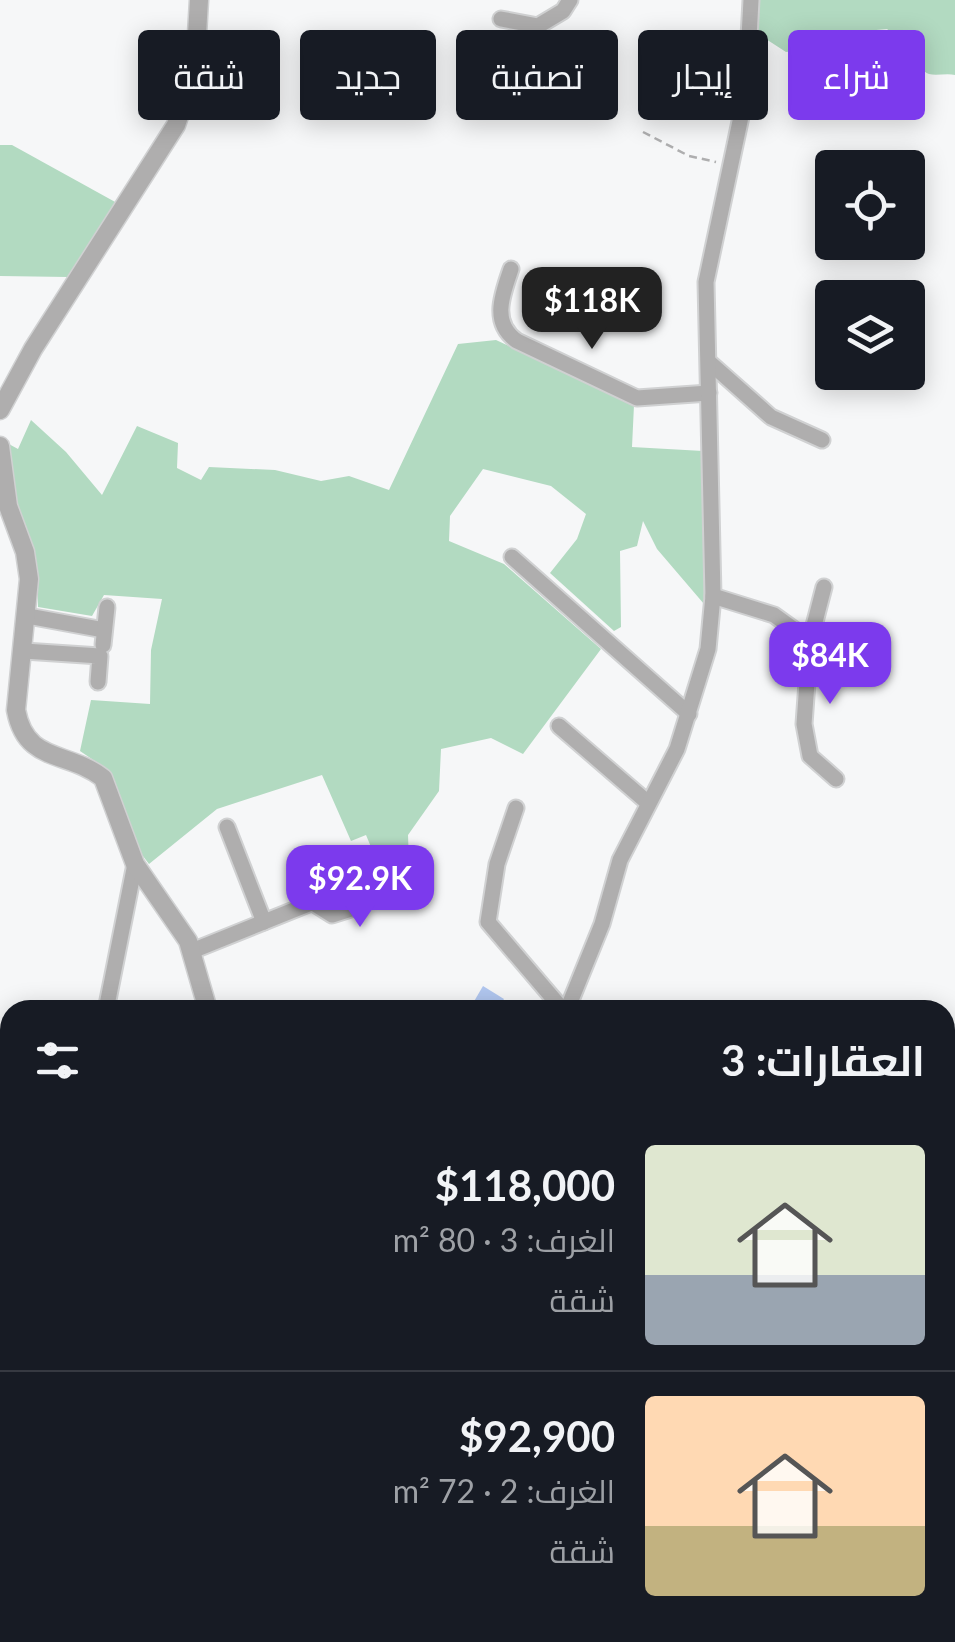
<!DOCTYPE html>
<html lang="ar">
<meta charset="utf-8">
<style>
body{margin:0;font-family:Lato,Cairo,sans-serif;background:#20242c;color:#f1f3f6;direction:rtl;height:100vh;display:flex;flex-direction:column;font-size:38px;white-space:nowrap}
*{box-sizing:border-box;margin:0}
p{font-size:32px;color:#9ea1a6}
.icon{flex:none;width:55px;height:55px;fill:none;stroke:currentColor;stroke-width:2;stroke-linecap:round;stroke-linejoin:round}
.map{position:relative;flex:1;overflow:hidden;direction:ltr}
.drawer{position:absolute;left:0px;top:1000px;width:955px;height:642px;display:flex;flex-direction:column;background:#171b24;border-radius:30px 30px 0 0;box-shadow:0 5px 25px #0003;direction:rtl}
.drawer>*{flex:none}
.top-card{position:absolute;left:30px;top:30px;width:895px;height:90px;direction:rtl;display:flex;gap:20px}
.buttons{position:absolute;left:815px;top:150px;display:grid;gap:20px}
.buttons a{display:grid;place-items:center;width:110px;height:110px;border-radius:10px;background:#171b24;box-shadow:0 5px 25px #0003;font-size:50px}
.price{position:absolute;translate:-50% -85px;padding:0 22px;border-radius:20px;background:#7c3aed;color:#fff;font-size:32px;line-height:65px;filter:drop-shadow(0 2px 5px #0008)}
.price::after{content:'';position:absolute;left:50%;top:60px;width:30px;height:22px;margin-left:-15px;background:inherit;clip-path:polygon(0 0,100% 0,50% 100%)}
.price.selected{background:#222;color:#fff}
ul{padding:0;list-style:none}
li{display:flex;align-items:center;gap:30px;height:250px;padding:0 30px}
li+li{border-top:2px solid #363941}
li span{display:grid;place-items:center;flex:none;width:280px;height:200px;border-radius:10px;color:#555}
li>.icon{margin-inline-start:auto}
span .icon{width:120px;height:120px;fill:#fffc;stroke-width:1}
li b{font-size:42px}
h2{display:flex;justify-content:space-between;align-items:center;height:120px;padding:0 30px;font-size:42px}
.chip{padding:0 35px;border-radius:10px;background:#171b24;box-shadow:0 5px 25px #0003;font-size:35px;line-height:90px}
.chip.selected{background:#7c3aed;color:#fff}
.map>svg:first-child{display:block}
.green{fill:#b2dac1}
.building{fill:#b1c7f0}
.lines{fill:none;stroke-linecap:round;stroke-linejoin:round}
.minor-casing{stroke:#d0d1d2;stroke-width:19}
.tertiary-casing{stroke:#d0d1d2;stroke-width:21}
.path{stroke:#aeaeaf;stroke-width:2.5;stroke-dasharray:8 5;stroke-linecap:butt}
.minor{stroke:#afaeae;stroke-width:15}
.tertiary{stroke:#afaeae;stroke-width:18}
</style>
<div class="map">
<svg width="955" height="1642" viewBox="0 0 955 1642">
<rect width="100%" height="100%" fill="#f6f7f8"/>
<g class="green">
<path d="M 760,0 L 955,0 L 955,75 C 947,73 936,76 929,74 C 917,70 900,39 887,29 L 855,32 L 831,52 L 817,48 L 786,52 L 755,32 Z"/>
<polygon points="0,145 12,145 117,203 68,277 0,276"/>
<polygon points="496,340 634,405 632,447 703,451 704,604 657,549 643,521 637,546 620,551 621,627 614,631 550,573 577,539 586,514 551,486 483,469 450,516 449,541 504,564 601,649 523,754 491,738 441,749 439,791 408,835 409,862 384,878 366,835 351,841 322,775 217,809 149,864 136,847 108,770 80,751 91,700 150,704 151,650 162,599 104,595 92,616 38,607 37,578 13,496 7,443 18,449 31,420 66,452 102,495 137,426 178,443 177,468 201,480 209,467 275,470 321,481 349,476 389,490 458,344"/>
<polygon points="0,1190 10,1197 10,1632 111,1633 110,1642 0,1642"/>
</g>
<polygon class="building" points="483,986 504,999 497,1010 469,1010"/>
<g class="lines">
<defs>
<g id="minor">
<polyline points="501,19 538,26 563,11 570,0"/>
<path d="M 511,269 C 502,295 491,323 517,341 L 637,398 L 709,393"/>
<polyline points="709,362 771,417 822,440"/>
<polyline points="512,557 689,714"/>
<polyline points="713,596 774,615 810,641 824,587"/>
<polyline points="28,616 104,630"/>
<polyline points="810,641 804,724 810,756 836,779"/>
<polyline points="103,645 107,607"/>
<polyline points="24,651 100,656 98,682"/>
<polyline points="559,726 647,802"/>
<polyline points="516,808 497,864 488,922 563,1010"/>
<polyline points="227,827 264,922"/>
<polyline points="313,903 332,915 354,908 362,897 358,880"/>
<polyline points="192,951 321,899"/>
<polyline points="106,1010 135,864"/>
<polyline points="567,1010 602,924 620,860 677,749 708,649 713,596 706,282 746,93 751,0"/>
<polyline points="945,1329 955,1332"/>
<polyline points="945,1497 955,1488"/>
<polyline points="132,1632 138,1642"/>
<polyline points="298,1632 305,1642"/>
<polyline points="739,1632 740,1642"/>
<polyline points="115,1642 118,1632"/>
</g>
<g id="tertiary">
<polyline points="0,410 33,349 176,125 195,69 199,0"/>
<path d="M 0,446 L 8,506 L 25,552 L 29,579 L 16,710 C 26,764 67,750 103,778 L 135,864 L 188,941 L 208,1010"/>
<polyline points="945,1538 955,1538"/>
<polyline points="440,1642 444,1632"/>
</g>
</defs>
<use href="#minor" class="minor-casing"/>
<use href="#tertiary" class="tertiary-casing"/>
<polyline class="path" points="643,132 689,156 716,162"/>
<use href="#minor" class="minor"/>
<use href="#tertiary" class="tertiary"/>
</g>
</svg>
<div class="buttons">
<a><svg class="icon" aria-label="locate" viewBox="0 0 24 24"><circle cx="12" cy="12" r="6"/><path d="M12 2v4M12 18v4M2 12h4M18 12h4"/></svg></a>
<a><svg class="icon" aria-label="layers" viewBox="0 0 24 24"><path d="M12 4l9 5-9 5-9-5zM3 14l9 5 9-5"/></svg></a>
</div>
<b class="price selected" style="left:592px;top:352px">$118K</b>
<b class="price" style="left:830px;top:707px">$84K</b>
<b class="price" style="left:360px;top:930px">$92.9K</b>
<div class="top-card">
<a class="chip selected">شراء</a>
<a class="chip">إيجار</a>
<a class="chip">تصفية</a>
<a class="chip">جديد</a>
<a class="chip">شقة</a>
</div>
<section class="drawer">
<h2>العقارات: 3<svg class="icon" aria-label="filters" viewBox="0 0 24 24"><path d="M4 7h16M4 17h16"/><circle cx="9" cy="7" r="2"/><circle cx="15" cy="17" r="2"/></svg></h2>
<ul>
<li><span style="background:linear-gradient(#dfe7d0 65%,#9aa5b1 0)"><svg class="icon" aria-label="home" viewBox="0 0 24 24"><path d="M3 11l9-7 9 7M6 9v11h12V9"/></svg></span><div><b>$118,000</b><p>الغرف: 3 · 80 m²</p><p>شقة</p></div></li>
<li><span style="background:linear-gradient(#ffd9b3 65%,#c2b280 0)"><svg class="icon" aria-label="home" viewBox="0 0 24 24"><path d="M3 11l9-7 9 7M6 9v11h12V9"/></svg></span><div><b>$92,900</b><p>الغرف: 2 · 72 m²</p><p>شقة</p></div></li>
</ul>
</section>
</div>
